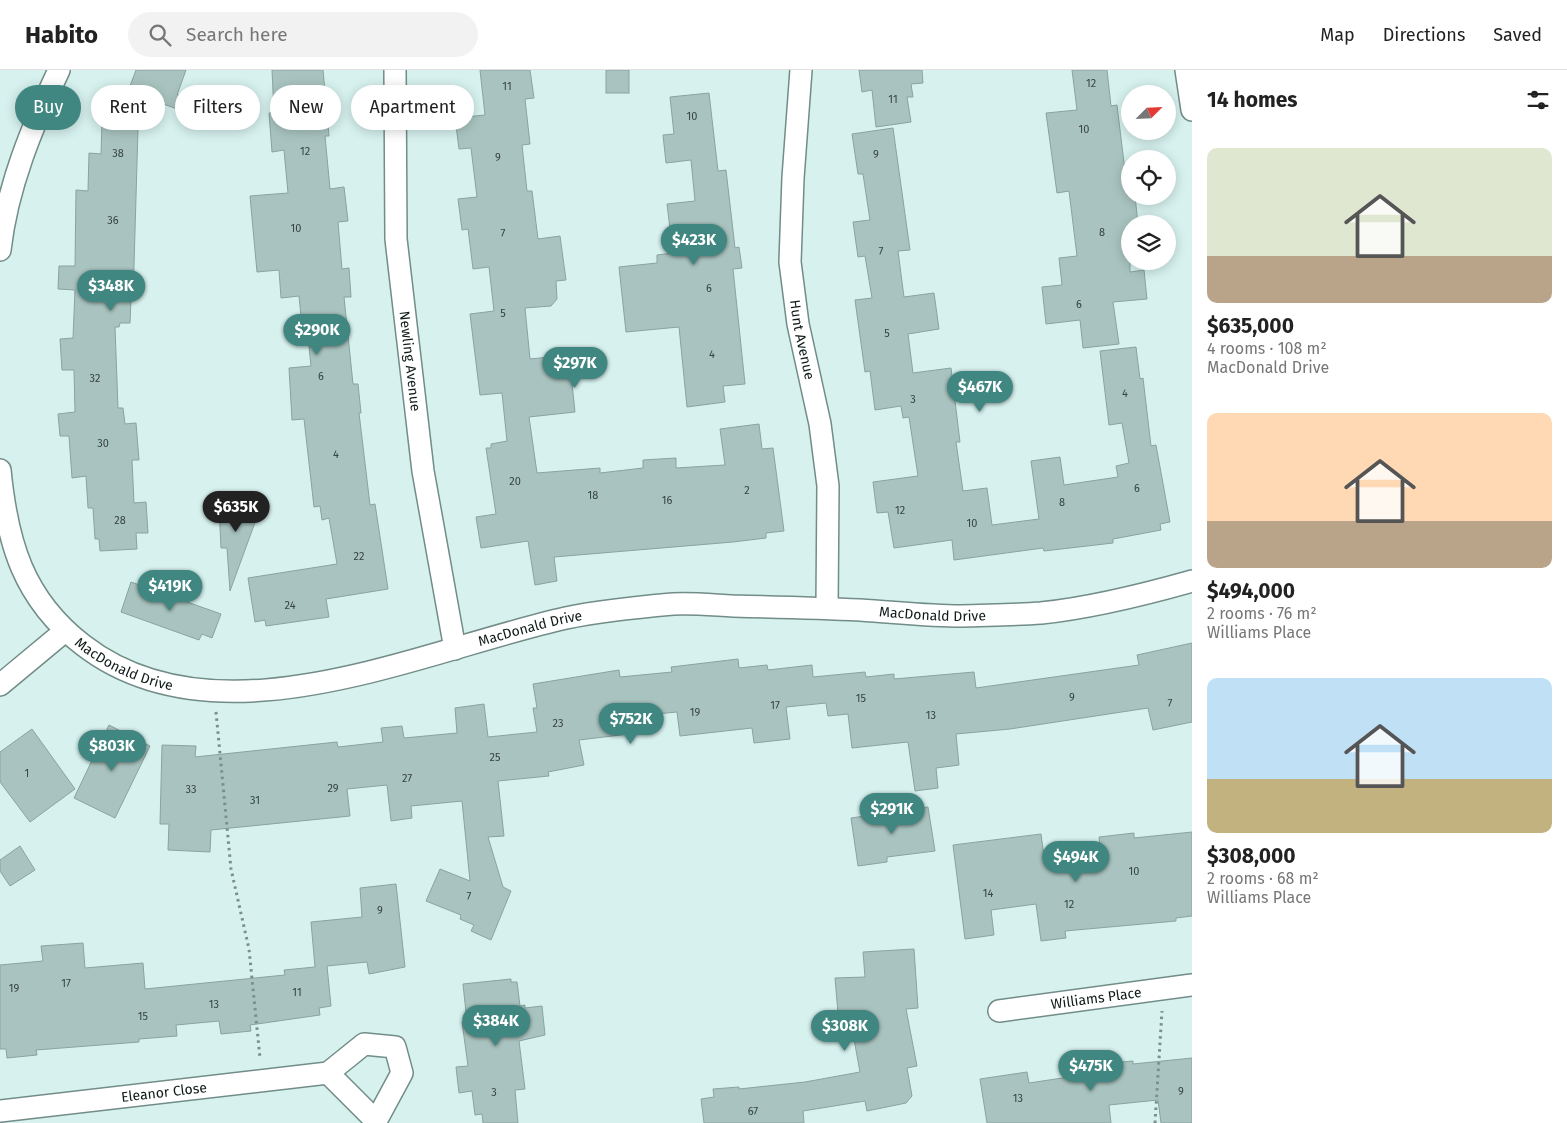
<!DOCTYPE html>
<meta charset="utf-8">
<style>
body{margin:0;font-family:"Fira Sans",sans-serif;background:#f2f2f2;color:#222;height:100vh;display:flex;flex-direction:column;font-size:19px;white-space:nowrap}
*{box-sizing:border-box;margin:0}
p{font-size:16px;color:#767676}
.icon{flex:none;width:28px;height:28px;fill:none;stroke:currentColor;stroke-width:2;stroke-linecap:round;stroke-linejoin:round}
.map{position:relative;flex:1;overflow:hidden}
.drawer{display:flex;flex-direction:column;background:#fff;width:375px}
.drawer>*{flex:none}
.top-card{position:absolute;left:15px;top:15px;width:475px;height:45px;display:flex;gap:10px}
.needle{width:32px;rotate:66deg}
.tools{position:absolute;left:1121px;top:15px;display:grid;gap:10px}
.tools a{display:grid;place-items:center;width:55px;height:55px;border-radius:50%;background:#fff;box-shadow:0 2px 12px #0003;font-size:25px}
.price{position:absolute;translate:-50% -42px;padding:0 11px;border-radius:18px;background:#408781;color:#fff;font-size:16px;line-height:32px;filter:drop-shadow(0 1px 2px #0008)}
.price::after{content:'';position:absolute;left:50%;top:30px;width:15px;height:11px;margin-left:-8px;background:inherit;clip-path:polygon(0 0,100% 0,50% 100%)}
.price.selected{background:#222;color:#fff}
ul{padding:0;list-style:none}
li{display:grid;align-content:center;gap:10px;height:265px;padding:0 15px}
li span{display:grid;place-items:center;height:155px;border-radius:10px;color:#555}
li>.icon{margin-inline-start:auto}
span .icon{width:90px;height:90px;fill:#fffc;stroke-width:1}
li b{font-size:21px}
h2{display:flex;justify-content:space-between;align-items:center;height:60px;padding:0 15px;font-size:21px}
.chip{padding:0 18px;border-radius:22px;background:#fff;box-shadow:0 2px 12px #0003;font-size:18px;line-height:45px}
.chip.selected{background:#408781;color:#fff}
header{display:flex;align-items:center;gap:30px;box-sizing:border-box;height:70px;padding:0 25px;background:#fff;border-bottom:1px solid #e0e0e0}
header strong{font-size:24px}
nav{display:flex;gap:28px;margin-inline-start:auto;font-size:18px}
.search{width:350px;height:45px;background:#f2f2f2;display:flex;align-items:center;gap:12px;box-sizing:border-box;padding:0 18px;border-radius:28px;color:#767676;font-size:19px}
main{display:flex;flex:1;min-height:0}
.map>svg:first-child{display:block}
.building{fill:#a9c4c0;stroke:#89a3a0}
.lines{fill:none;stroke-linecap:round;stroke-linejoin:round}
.street-casing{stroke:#728c88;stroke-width:24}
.path{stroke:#7b8e8c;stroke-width:3;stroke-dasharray:2.5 4;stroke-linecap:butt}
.street{stroke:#fff;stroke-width:21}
.labels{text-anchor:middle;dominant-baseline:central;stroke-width:4.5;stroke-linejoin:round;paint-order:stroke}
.number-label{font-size:11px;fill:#364443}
.street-label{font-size:14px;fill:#101a19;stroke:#d6f1ee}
</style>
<header>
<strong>Habito</strong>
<div class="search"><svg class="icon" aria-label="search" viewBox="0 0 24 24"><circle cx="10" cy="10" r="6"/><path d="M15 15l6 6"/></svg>Search here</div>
<nav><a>Map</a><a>Directions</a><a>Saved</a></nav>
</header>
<main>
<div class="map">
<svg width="1192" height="1053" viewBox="0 0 1192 1053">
<rect width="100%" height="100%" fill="#d6f1ee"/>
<g class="building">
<polygon points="136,0 186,0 177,25 215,25 215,53 139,25 133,229 131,229 130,253 120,253 119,257 115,257 118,338 123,338 125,354 136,353 139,390 132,390 134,433 146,432 148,463 136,463 137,479 100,481 99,469 95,469 93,438 88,438 86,406 72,408 69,366 60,366 58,344 75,342 74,300 62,300 60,269 73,268 75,220 58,219 59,196 75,196 76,120 88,121 89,83 101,84 102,51 117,51"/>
<polygon points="272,0 323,0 329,66 325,66 330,119 344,117 348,151 338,152 342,199 349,198 351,227 344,227 353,314 358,314 361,343 359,343 370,435 375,434 388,519 326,529 329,547 266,556 265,550 255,552 248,508 337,494 329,448 322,450 320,436 314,437 304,349 292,350 289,298 311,296 307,257 302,257 299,226 281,228 279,200 257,202 250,126 288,123 284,80 272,82 269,43 274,42"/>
<polygon points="480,0 530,0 534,28 525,29 530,74 522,75 527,121 532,121 538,169 560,166 566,210 556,211 557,229 551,236 525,238 530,289 569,285 575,342 529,347 537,403 600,398 600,403 643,398 643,390 676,388 676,398 725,395 720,359 759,354 762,379 773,378 784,461 766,463 766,468 733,472 554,487 557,511 535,515 528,471 481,478 476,447 496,444 486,378 491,378 491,374 507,371 502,323 480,325 470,244 494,241 489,197 473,199 468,159 462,160 458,129 477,127 471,78 459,79 455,48 485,45"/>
<rect x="606" y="0" width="23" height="23"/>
<polygon points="859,0 922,0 923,13 911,14 913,27 907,27 911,52 876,57 872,20 862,22"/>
<polygon points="1072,0 1107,0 1111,36 1117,35 1128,126 1135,126 1138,154 1130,154 1130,202 1144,200 1147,229 1113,232 1119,274 1083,278 1080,250 1046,254 1042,217 1062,215 1059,188 1077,186 1069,121 1057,123 1046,43 1077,40"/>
<polygon points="709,23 718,101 726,100 735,178 739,177 742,198 733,199 745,314 723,316 725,332 687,337 679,257 626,262 619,197 657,193 657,185 673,183 667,134 695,131 691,90 666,93 663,65 674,64 670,27"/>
<polygon points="893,58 910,180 898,181 904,227 934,223 939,259 908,264 913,303 951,298 960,372 956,372 963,421 987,418 992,455 1039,449 1031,391 1060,387 1064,415 1118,407 1116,396 1129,393 1122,353 1109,355 1100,281 1136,277 1140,309 1143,308 1151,376 1156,375 1170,452 1160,454 1161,460 1113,469 1113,473 1044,481 1043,478 954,490 952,470 894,478 888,442 877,443 873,412 918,406 909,347 903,348 901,336 875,340 870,301 865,302 855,230 872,228 865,186 858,187 853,152 870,150 863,104 858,104 852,64"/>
<polygon points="255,432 257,447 230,521 227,478 221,478 219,438"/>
<polygon points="131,512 221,544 212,568 202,564 199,570 121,542"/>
<polygon points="1192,573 1192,652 1153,660 1148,638 1010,659 956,664 959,695 936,698 938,718 915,721 908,672 852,678 848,644 828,646 826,633 786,637 790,669 754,673 752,658 680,666 677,642 636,646 637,663 579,670 584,695 548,702 549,706 498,711 504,766 488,767 503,817 511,821 491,870 471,861 474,855 460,849 461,845 426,831 440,799 470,811 462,731 411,736 412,748 391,751 387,715 347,719 350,746 211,760 210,782 168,780 169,754 160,754 162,675 196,676 195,687 337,672 338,677 383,672 381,658 402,656 404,668 457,663 455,638 484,634 488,667 537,662 533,638 537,638 533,614 619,600 620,607 672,602 671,597 738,589 739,598 767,595 768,600 812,595 813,607 865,602 866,607 894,604 894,609 974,602 976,618 1139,595 1137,585"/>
<polygon points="109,655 150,676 115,748 74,728"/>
<polygon points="32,659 75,719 30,752 0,712 0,682"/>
<polygon points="928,737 935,781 887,787 887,792 858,796 851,748"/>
<polygon points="1192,762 1192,846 1176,848 1176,851 1065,861 1066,868 1041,871 1036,834 991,840 994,865 965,869 953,775 1041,764 1045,794 1101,787 1099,767 1134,763 1134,768"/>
<polygon points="20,776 35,800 10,816 0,801 0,790"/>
<polygon points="396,814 405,897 369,904 367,892 327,896 331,936 319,938 320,945 250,955 251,961 221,964 219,951 176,955 177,966 139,969 139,972 36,980 37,985 7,988 6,979 0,979 0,895 43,891 41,876 83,873 85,898 143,893 145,919 285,905 284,900 315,897 311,852 362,847 360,818"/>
<polygon points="914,879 918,938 906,939 917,996 907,998 912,1026 906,1033 867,1041 865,1031 803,1041 804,1053 704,1053 701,1029 714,1027 713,1019 739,1017 739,1019 805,1012 860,1002 849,942 838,943 835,908 865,907 863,882"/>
<polygon points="511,909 511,912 517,912 520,936 525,935 525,938 542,936 545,965 519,971 525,1019 515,1020 518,1053 483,1053 482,1044 475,1045 472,1021 459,1023 456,997 468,996 462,952 467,952 463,914"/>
<polygon points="1110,981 1111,993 1133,991 1133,994 1192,988 1192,1053 1161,1053 1158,1030 1109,1035 1111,1053 987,1053 980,1009 1027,1002 1029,1013 1069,1007 1067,990 1084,988 1084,983"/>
</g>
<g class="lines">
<defs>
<g id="street">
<path id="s1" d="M 395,0 L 396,169 L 423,401 L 455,579"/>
<path id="s2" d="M 801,0 L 793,108 L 790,192 L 798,254 L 820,354 L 828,416 L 827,538"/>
<polyline points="1186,0 1192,40"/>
<path d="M 0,180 C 7,117 32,57 59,0"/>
<path id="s3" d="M 0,400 C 7,472 23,529 83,575 C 217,679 422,580 566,548 C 599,541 639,537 673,534 C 693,533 713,535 733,536 C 776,537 818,538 860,540 C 894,542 927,546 961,546 C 987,545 1015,545 1041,543 C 1089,538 1146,524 1192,511"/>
<polyline points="0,615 65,561"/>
<path id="s4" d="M 999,941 L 1192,915"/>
<polyline points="328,1003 375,1050"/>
<path id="s5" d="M 0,1041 L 328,1003 L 364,974 L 395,977 L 402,1003 L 375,1053"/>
</g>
</defs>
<use href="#street" class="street-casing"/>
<g class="path">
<polyline points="216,642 231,799 249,879 260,988"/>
<polyline points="1155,1053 1162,941"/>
</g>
<use href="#street" class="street"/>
</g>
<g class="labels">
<g class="number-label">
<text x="1091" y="13">12</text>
<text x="507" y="16">11</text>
<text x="893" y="29">11</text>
<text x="692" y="46">10</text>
<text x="1084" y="59">10</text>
<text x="305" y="81">12</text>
<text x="118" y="83">38</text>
<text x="876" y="84">9</text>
<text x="498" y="87">9</text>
<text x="113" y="150">36</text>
<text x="296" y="158">10</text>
<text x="1102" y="162">8</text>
<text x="503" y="163">7</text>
<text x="881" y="181">7</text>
<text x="709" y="218">6</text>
<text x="1079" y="234">6</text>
<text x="503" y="243">5</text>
<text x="887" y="263">5</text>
<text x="712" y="284">4</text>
<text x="321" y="306">6</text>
<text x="95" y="308">32</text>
<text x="1125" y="323">4</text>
<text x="913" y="329">3</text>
<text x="103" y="373">30</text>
<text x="336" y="384">4</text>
<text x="515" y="411">20</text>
<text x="1137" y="418">6</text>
<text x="747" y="420">2</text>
<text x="593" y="425">18</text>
<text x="667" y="430">16</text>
<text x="1062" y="432">8</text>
<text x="900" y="440">12</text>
<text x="120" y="450">28</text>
<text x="972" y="453">10</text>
<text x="359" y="486">22</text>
<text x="290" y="535">24</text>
<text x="1072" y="627">9</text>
<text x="861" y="628">15</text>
<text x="1170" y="633">7</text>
<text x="775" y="635">17</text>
<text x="695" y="642">19</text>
<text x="931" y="645">13</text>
<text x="558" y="653">23</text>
<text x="495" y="687">25</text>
<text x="27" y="703">1</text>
<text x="407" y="708">27</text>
<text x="333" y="718">29</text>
<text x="191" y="719">33</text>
<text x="255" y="730">31</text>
<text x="1134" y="801">10</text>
<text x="988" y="823">14</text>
<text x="469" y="826">7</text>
<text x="1069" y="834">12</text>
<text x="380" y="840">9</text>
<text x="66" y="913">17</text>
<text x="14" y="918">19</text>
<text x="297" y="922">11</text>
<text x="214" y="934">13</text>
<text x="143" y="946">15</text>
<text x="1181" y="1021">9</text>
<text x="494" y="1022">3</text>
<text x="1018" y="1028">13</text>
<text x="753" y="1041">67</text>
</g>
<g class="street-label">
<text stroke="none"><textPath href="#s2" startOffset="271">Hunt Avenue</textPath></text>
<text stroke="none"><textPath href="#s1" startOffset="292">Newling Avenue</textPath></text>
<text stroke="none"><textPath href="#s3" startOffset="1070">MacDonald Drive</textPath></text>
<text stroke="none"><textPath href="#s3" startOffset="665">MacDonald Drive</textPath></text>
<text stroke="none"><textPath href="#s3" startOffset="246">MacDonald Drive</textPath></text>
<text stroke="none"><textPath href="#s4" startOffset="98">Williams Place</textPath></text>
<text stroke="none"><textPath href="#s5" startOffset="165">Eleanor Close</textPath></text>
</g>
</g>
</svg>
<div class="tools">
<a><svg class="needle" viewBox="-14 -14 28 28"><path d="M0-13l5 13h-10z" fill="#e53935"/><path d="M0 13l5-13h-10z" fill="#767676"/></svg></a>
<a><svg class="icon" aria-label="locate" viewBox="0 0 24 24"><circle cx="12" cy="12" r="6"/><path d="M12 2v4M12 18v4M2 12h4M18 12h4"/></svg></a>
<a><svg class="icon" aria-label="layers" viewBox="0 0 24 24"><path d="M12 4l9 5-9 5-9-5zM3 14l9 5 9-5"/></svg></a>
</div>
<b class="price" style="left:694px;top:196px">$423K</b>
<b class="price" style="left:111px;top:242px">$348K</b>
<b class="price" style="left:317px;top:286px">$290K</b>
<b class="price" style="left:575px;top:319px">$297K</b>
<b class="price" style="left:980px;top:343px">$467K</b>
<b class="price selected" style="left:236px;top:463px">$635K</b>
<b class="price" style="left:170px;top:542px">$419K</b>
<b class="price" style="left:631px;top:675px">$752K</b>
<b class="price" style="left:112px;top:702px">$803K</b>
<b class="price" style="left:892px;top:765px">$291K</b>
<b class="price" style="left:1076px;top:813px">$494K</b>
<b class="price" style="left:496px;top:977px">$384K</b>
<b class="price" style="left:845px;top:982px">$308K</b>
<b class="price" style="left:1091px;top:1022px">$475K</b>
<div class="top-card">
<a class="chip selected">Buy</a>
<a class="chip">Rent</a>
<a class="chip">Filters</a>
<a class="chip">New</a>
<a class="chip">Apartment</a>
</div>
</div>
<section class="drawer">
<h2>14 homes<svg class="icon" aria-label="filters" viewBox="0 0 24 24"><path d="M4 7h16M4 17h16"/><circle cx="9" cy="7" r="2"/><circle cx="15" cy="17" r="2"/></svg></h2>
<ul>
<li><span style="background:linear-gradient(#dfe7d0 70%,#b9a48a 0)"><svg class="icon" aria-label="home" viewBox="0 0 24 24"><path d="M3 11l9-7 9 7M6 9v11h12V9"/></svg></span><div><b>$635,000</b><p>4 rooms · 108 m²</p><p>MacDonald Drive</p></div></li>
<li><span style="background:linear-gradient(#ffd9b3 70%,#b9a48a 0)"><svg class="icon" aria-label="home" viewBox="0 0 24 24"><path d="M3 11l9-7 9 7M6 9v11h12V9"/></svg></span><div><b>$494,000</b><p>2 rooms · 76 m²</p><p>Williams Place</p></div></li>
<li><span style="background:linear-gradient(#bfe0f5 65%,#c2b280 0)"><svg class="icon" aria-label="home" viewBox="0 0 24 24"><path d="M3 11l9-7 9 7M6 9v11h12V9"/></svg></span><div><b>$308,000</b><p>2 rooms · 68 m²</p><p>Williams Place</p></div></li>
</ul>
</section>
</main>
